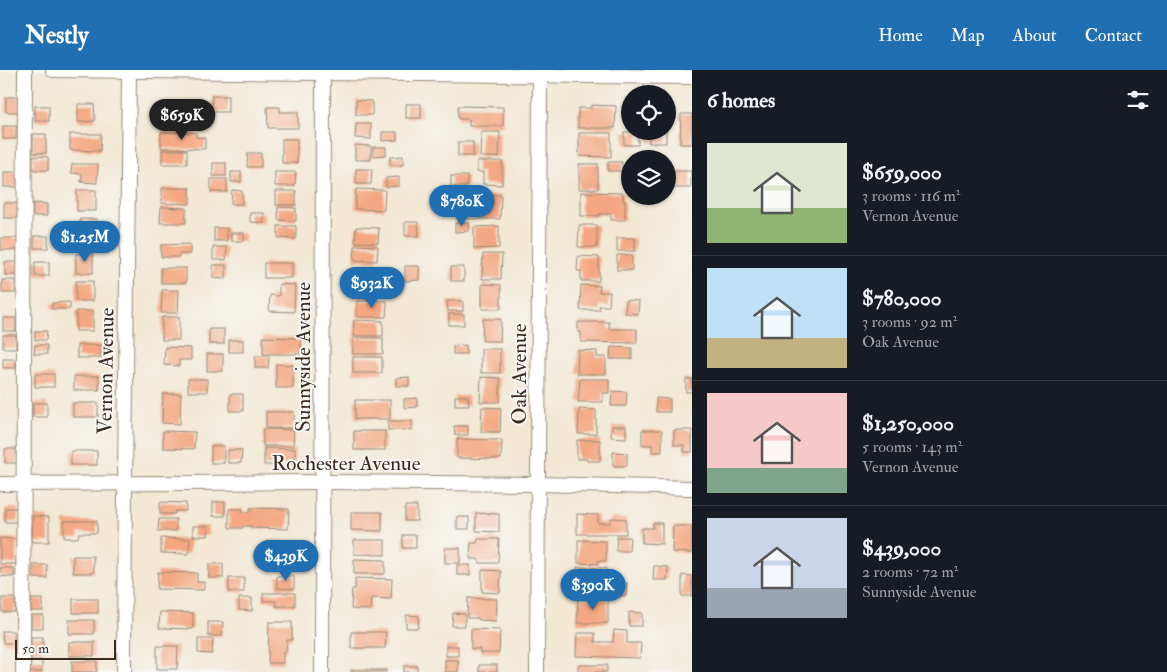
<!DOCTYPE html>
<meta charset="utf-8">
<style>
body{margin:0;font-family:"IM FELL Double Pica",serif;background:#242831;color:#f1f3f6;height:100vh;display:flex;flex-direction:column;font-size:19px;white-space:nowrap}
*{box-sizing:border-box;margin:0}
p{font-size:16px;color:#9ea1a6}
.icon{flex:none;width:28px;height:28px;fill:none;stroke:currentColor;stroke-width:2;stroke-linecap:round;stroke-linejoin:round}
.map{position:relative;flex:1;overflow:hidden}
.details{display:flex;flex-direction:column;background:#171b24;width:475px}
.details>*{flex:none}
.fabs{position:absolute;left:621px;top:15px;display:grid;gap:10px}
.fabs a{display:grid;place-items:center;width:55px;height:55px;border-radius:50%;background:#171b24;box-shadow:0 1px 4px #0004;font-size:25px}
.scale{position:absolute;left:15px;bottom:12px;width:101px;box-sizing:border-box;padding-left:5px;border:2px solid #3b2a1e;border-top:0;font-size:14px;line-height:18px;white-space:nowrap;color:#3b2a1e;-webkit-text-stroke:4px #f6f6f2;paint-order:stroke}
.price{position:absolute;translate:-50% -42px;padding:0 11px;border-radius:18px;background:#1f6fb2;color:#fff;font-size:16px;line-height:32px;filter:drop-shadow(0 1px 2px #0008)}
.price::after{content:'';position:absolute;left:50%;top:30px;width:15px;height:11px;margin-left:-8px;background:inherit;clip-path:polygon(0 0,100% 0,50% 100%)}
.price.active{background:#222;color:#fff}
ul{padding:0;list-style:none}
li{display:flex;align-items:center;gap:15px;height:125px;padding:0 15px}
li+li{border-top:1px solid #363941}
li span{display:grid;place-items:center;flex:none;width:140px;height:100px;border-radius:0px;color:#555}
li>.icon{margin-inline-start:auto}
span .icon{width:60px;height:60px;fill:#fffc;stroke-width:1}
li b{font-size:21px}
h2{display:flex;justify-content:space-between;align-items:center;height:60px;padding:0 15px;font-size:21px}
header{display:flex;align-items:center;gap:30px;box-sizing:border-box;height:70px;padding:0 25px;background:#1f6fb2;color:#fff}
header strong{font-size:24px}
nav{display:flex;gap:28px;margin-inline-start:auto;font-size:18px}
main{display:flex;flex:1;min-height:0}
.map>svg:first-child{display:block}
.building{fill:#f4a782}
.lines{fill:none;stroke-linecap:round;stroke-linejoin:round}
.minor-casing{stroke:#968979;stroke-width:16}
.minor{stroke:#fff;stroke-width:14}
.labels{text-anchor:middle;dominant-baseline:central;stroke-width:4;stroke-linejoin:round;paint-order:stroke}
.street-label{font-size:21px;fill:#3b2a1e;stroke:#f6f6f2}
</style>
<header>
<strong>Nestly</strong>
<nav><a>Home</a><a>Map</a><a>About</a><a>Contact</a></nav>
</header>
<main>
<div class="map">
<svg width="692" height="602" viewBox="0 0 692 602">
<rect width="100%" height="100%" fill="#f6f6f2"/>
<filter id="ink" filterUnits="userSpaceOnUse"><feTurbulence type="fractalNoise" baseFrequency=".02" numOctaves="2"/><feDisplacementMap in="SourceGraphic" scale="10" xChannelSelector="R" yChannelSelector="G"/><feConvolveMatrix kernelMatrix="1 2 1 2 8 2 1 2 1" color-interpolation-filters="sRGB"/></filter>
<filter id="wash" filterUnits="userSpaceOnUse"><feTurbulence type="fractalNoise" baseFrequency=".0096" numOctaves="4" result="noise"/><feDisplacementMap in="SourceGraphic" scale="20" xChannelSelector="R" yChannelSelector="G"/><feGaussianBlur stdDeviation="1.12" result="paint"/><feColorMatrix in="noise" values="0 0 0 0 0 0 0 0 0 0 0 0 0 0 0 0 0 1.4 0 .05"/><feComposite in="paint" operator="in"/></filter>
<g filter="url(#wash)">
<rect width="100%" height="100%" fill="#f2e8d4"/>
<g id="blocks">
<g class="building">
<rect x="212" y="26" width="16" height="16"/>
<rect x="6" y="27" width="14" height="15"/>
<polygon points="356,30 372,31 372,45 356,45"/>
<polygon points="78,34 94,34 95,51 78,52"/>
<polygon points="181,34 192,34 192,57 161,57 161,43 181,43"/>
<rect x="406" y="34" width="15" height="14"/>
<polygon points="591,35 616,36 615,58 578,58 578,38 591,38"/>
<rect x="35" y="36" width="14" height="15"/>
<polygon points="458,36 503,37 503,56 469,56 469,49 458,49"/>
<polygon points="267,37 280,37 280,42 298,42 298,58 268,58"/>
<polygon points="681,44 692,44 692,74 680,74"/>
<polygon points="356,54 371,54 371,69 355,68"/>
<rect x="3" y="56" width="13" height="13"/>
<rect x="649" y="61" width="17" height="12"/>
<polygon points="161,62 196,63 196,67 205,68 205,79 161,78"/>
<polygon points="382,62 397,62 397,70 382,71"/>
<polygon points="481,62 500,62 499,87 480,87"/>
<rect x="624" y="62" width="14" height="13"/>
<polygon points="579,63 611,63 611,87 579,86"/>
<rect x="33" y="64" width="13" height="19"/>
<polygon points="70,64 101,64 100,81 70,80"/>
<rect x="282" y="69" width="15" height="24"/>
<rect x="458" y="72" width="15" height="14"/>
<polygon points="355,75 371,76 371,90 355,90"/>
<polygon points="373,77 386,77 386,85 373,86"/>
<rect x="162" y="80" width="25" height="14"/>
<polygon points="248,83 261,83 261,97 247,97"/>
<polygon points="33,86 48,87 48,100 33,100"/>
<polygon points="403,86 403,95 390,95 390,87"/>
<polygon points="477,91 502,91 502,115 483,114 483,102 477,102"/>
<rect x="608" y="92" width="14" height="9"/>
<rect x="213" y="93" width="13" height="13"/>
<polygon points="72,94 98,94 97,113 81,112 82,104 71,103"/>
<rect x="579" y="94" width="19" height="25"/>
<polygon points="356,99 372,99 371,114 356,114"/>
<rect x="673" y="101" width="18" height="17"/>
<rect x="4" y="102" width="15" height="15"/>
<rect x="231" y="102" width="10" height="10"/>
<polygon points="275,102 296,102 295,116 275,116"/>
<rect x="451" y="106" width="16" height="11"/>
<polygon points="399,107 399,116 386,117 386,108"/>
<rect x="211" y="109" width="16" height="13"/>
<polygon points="162,118 190,118 190,134 162,133"/>
<polygon points="356,119 385,120 384,140 355,139"/>
<rect x="77" y="120" width="19" height="21"/>
<polygon points="232,120 242,121 242,134 231,134"/>
<polygon points="454,120 467,121 467,132 454,132"/>
<rect x="276" y="121" width="20" height="14"/>
<polygon points="581,122 623,123 623,131 625,131 625,150 611,150 611,144 599,144 599,146 581,146"/>
<polygon points="482,125 501,125 500,149 468,149 468,135 482,135"/>
<rect x="4" y="133" width="15" height="15"/>
<polygon points="33,133 47,134 47,146 33,146"/>
<polygon points="161,137 186,138 186,153 160,153"/>
<polygon points="278,137 296,138 296,151 278,150"/>
<polygon points="250,143 264,143 264,153 250,152"/>
<rect x="80" y="149" width="17" height="20"/>
<polygon points="405,152 418,152 419,166 405,166"/>
<polygon points="455,153 469,153 469,161 455,162"/>
<polygon points="579,155 597,155 597,177 578,177"/>
<polygon points="278,156 296,156 296,169 278,168"/>
<polygon points="499,156 499,178 474,179 474,157"/>
<polygon points="356,157 379,158 378,173 355,172"/>
<rect x="214" y="158" width="13" height="13"/>
<rect x="231" y="163" width="13" height="8"/>
<rect x="34" y="166" width="14" height="12"/>
<rect x="1" y="168" width="17" height="12"/>
<rect x="617" y="168" width="18" height="13"/>
<polygon points="190,174 190,184 179,184 179,187 161,187 161,175"/>
<polygon points="355,175 378,176 377,191 354,190"/>
<polygon points="213,177 227,177 226,190 213,190"/>
<rect x="76" y="184" width="17" height="19"/>
<polygon points="483,184 502,184 501,209 482,209"/>
<rect x="617" y="185" width="15" height="15"/>
<polygon points="578,186 599,187 599,211 581,211 581,201 577,201"/>
<rect x="5" y="192" width="13" height="13"/>
<rect x="35" y="192" width="14" height="14"/>
<rect x="264" y="193" width="28" height="15"/>
<polygon points="213,195 226,195 226,209 213,208"/>
<polygon points="405,196 419,196 419,210 405,211"/>
<rect x="451" y="197" width="13" height="14"/>
<rect x="161" y="198" width="25" height="15"/>
<polygon points="354,199 373,200 372,208 383,208 382,223 372,222 372,228 353,227"/>
<rect x="2" y="210" width="13" height="13"/>
<rect x="76" y="211" width="17" height="20"/>
<polygon points="279,214 295,215 294,242 269,241 270,225 279,226"/>
<polygon points="482,214 501,215 501,239 482,239"/>
<polygon points="581,215 600,216 599,222 610,222 609,236 599,236 600,240 580,240"/>
<polygon points="162,220 179,220 178,243 161,243"/>
<polygon points="626,230 639,231 638,244 625,243"/>
<polygon points="357,231 387,231 386,247 357,247"/>
<polygon points="447,231 463,231 463,241 448,241"/>
<polygon points="70,232 70,239 52,239 52,233"/>
<rect x="76" y="241" width="17" height="20"/>
<rect x="449" y="244" width="15" height="11"/>
<rect x="162" y="247" width="17" height="23"/>
<rect x="3" y="248" width="13" height="13"/>
<polygon points="483,249 501,249 500,271 482,271"/>
<polygon points="354,250 383,251 383,266 354,266"/>
<polygon points="578,252 609,252 609,259 637,259 637,273 581,272 581,262 578,262"/>
<rect x="209" y="259" width="15" height="15"/>
<polygon points="35,261 47,261 46,270 35,270"/>
<rect x="3" y="265" width="13" height="13"/>
<polygon points="263,267 301,268 301,284 263,284"/>
<rect x="353" y="268" width="30" height="16"/>
<rect x="229" y="270" width="14" height="12"/>
<polygon points="35,275 47,275 47,284 34,284"/>
<rect x="77" y="275" width="24" height="13"/>
<polygon points="466,275 466,284 453,284 453,276"/>
<polygon points="165,277 191,278 191,290 179,290 179,296 164,295"/>
<polygon points="611,277 632,278 632,289 610,289"/>
<rect x="481" y="279" width="19" height="24"/>
<polygon points="578,280 597,281 597,287 606,287 606,304 577,304"/>
<rect x="207" y="284" width="16" height="17"/>
<polygon points="255,286 269,286 268,298 255,298"/>
<rect x="353" y="287" width="29" height="16"/>
<rect x="3" y="289" width="13" height="9"/>
<polygon points="276,294 293,295 293,318 276,318"/>
<rect x="35" y="304" width="19" height="13"/>
<rect x="74" y="306" width="25" height="14"/>
<polygon points="409,307 409,316 396,316 396,308"/>
<polygon points="481,307 500,308 500,332 480,332"/>
<rect x="188" y="309" width="19" height="13"/>
<polygon points="580,309 609,309 609,323 603,323 603,332 578,332"/>
<rect x="686" y="309" width="6" height="13"/>
<polygon points="612,321 627,322 626,336 611,336"/>
<polygon points="163,324 181,324 180,354 162,353"/>
<rect x="230" y="324" width="13" height="17"/>
<polygon points="455,326 468,326 469,335 455,335"/>
<polygon points="417,328 417,337 404,338 404,329"/>
<polygon points="656,328 670,329 670,342 656,342"/>
<rect x="355" y="330" width="35" height="19"/>
<rect x="33" y="333" width="14" height="14"/>
<rect x="73" y="333" width="25" height="14"/>
<polygon points="482,337 501,338 500,362 481,362"/>
<polygon points="579,339 596,340 596,364 578,364"/>
<rect x="266" y="342" width="28" height="16"/>
<rect x="388" y="351" width="24" height="9"/>
<polygon points="454,356 468,356 468,365 455,365"/>
<polygon points="612,356 626,356 626,368 611,367"/>
<polygon points="263,359 294,360 293,376 263,376"/>
<polygon points="642,360 662,360 662,382 652,382 652,375 642,375"/>
<polygon points="674,360 692,360 692,382 684,382 684,375 674,375"/>
<polygon points="163,361 195,362 194,379 163,378"/>
<rect x="354" y="361" width="31" height="19"/>
<polygon points="457,369 502,370 501,389 457,388"/>
<polygon points="577,370 600,370 600,391 587,391 587,389 577,389"/>
<rect x="211" y="376" width="13" height="17"/>
<polygon points="264,378 295,379 295,395 264,395"/>
<rect x="5" y="379" width="13" height="14"/>
<polygon points="228,380 242,380 241,393 228,393"/>
<rect x="71" y="381" width="26" height="14"/>
<polygon points="613,382 627,383 627,396 613,396"/>
<polygon points="160,432 186,433 186,441 175,441 175,444 160,444"/>
<rect x="213" y="432" width="12" height="14"/>
<rect x="405" y="436" width="12" height="15"/>
<rect x="5" y="438" width="13" height="14"/>
<polygon points="250,438 289,439 288,459 251,458 252,456 243,456 243,458 229,458 229,439 243,439 242,442 250,442"/>
<polygon points="351,442 382,442 382,461 351,460"/>
<polygon points="476,443 499,444 499,462 476,461"/>
<polygon points="577,444 598,445 598,453 610,453 611,448 626,449 626,464 577,464"/>
<polygon points="33,446 49,447 49,472 32,472"/>
<rect x="457" y="447" width="12" height="12"/>
<polygon points="159,449 176,449 176,461 158,461"/>
<polygon points="64,451 97,451 97,463 79,463 78,468 64,468"/>
<polygon points="653,453 662,453 662,474 642,473 642,458 653,458"/>
<rect x="193" y="456" width="15" height="10"/>
<polygon points="673,456 692,456 692,483 672,482"/>
<rect x="403" y="465" width="13" height="13"/>
<polygon points="617,467 630,467 629,481 616,481"/>
<polygon points="0,468 17,469 16,494 0,494"/>
<polygon points="161,468 190,469 189,484 161,483"/>
<polygon points="478,469 499,469 498,493 480,493 478,489 470,489 471,473 477,473"/>
<polygon points="354,470 385,470 385,485 354,484"/>
<polygon points="578,470 606,471 606,491 598,491 598,494 578,493"/>
<polygon points="267,471 295,472 294,494 275,493 275,485 267,485"/>
<rect x="445" y="478" width="15" height="15"/>
<polygon points="73,486 93,486 94,503 73,503"/>
<polygon points="354,489 385,490 385,504 354,504"/>
<rect x="209" y="494" width="14" height="14"/>
<rect x="33" y="495" width="14" height="13"/>
<rect x="457" y="495" width="13" height="10"/>
<polygon points="654,496 668,497 667,510 653,510"/>
<polygon points="577,497 606,498 605,519 597,518 597,521 577,521"/>
<polygon points="0,498 14,498 14,507 0,506"/>
<polygon points="482,500 501,501 500,523 482,522"/>
<polygon points="158,502 197,503 197,512 204,512 204,520 157,519"/>
<polygon points="682,505 692,506 692,526 682,526"/>
<polygon points="277,506 294,506 294,519 277,518"/>
<rect x="229" y="508" width="15" height="14"/>
<polygon points="355,508 392,509 391,529 371,528 370,540 351,539 352,519 355,519"/>
<polygon points="614,513 627,513 626,526 614,526"/>
<polygon points="263,523 295,523 295,536 276,536 276,531 263,531"/>
<rect x="2" y="528" width="13" height="14"/>
<polygon points="239,528 252,528 252,541 239,540"/>
<polygon points="468,528 497,529 496,551 479,550 478,548 467,548"/>
<rect x="31" y="529" width="12" height="12"/>
<rect x="73" y="529" width="25" height="14"/>
<polygon points="578,529 608,530 608,553 577,553"/>
<polygon points="160,542 193,543 193,559 159,558"/>
<polygon points="629,542 642,543 642,556 629,556"/>
<polygon points="453,543 465,544 465,556 452,556"/>
<rect x="31" y="545" width="12" height="13"/>
<polygon points="406,545 419,546 418,558 406,558"/>
<rect x="69" y="550" width="25" height="14"/>
<polygon points="208,552 223,552 222,566 208,566"/>
<polygon points="269,552 292,552 292,570 287,570 286,582 283,582 283,593 268,593"/>
<polygon points="471,559 500,560 499,583 480,583 480,579 471,579"/>
<polygon points="614,560 627,561 627,573 641,573 640,588 576,586 577,563 595,563 595,572 613,572"/>
<polygon points="2,561 14,561 14,573 3,573"/>
<polygon points="351,562 386,562 385,578 351,578"/>
<rect x="31" y="567" width="12" height="13"/>
<polygon points="198,569 213,569 212,584 198,583"/>
<rect x="69" y="572" width="25" height="14"/>
<polygon points="157,576 178,576 177,599 157,599"/>
<rect x="446" y="576" width="12" height="10"/>
<polygon points="31,590 42,590 42,602 30,602"/>
<rect x="445" y="590" width="13" height="12"/>
<rect x="72" y="591" width="25" height="11"/>
<rect x="479" y="595" width="18" height="7"/>
<rect x="578" y="595" width="29" height="7"/>
<rect x="404" y="596" width="13" height="6"/>
<rect x="351" y="600" width="35" height="2"/>
</g>
</g>
</g>
<g filter="url(#ink)">
<use href="#blocks" fill-opacity="0" stroke="#968979" stroke-width="1"/>
<g class="lines">
<defs>
<g id="minor">
<polyline points="53,0 692,7"/>
<polyline points="0,414 323,412 538,414 692,418"/>
<polyline points="23,602 25,0"/>
<polyline points="124,602 125,412 129,0"/>
<polyline points="322,602 323,3"/>
<polyline points="537,602 540,6"/>
</g>
</defs>
<use href="#minor" class="minor-casing"/>
<use href="#minor" class="minor"/>
</g>
</g>
<g class="labels">
<g class="street-label">
<text transform="translate(303 287) rotate(-90)">Sunnyside Avenue</text>
<text transform="translate(106 301) rotate(-89)">Vernon Avenue</text>
<text transform="translate(519 304) rotate(-90)">Oak Avenue</text>
<text x="346" y="393">Rochester Avenue</text>
</g>
</g>
</svg>
<div class="fabs">
<a><svg class="icon" aria-label="locate" viewBox="0 0 24 24"><circle cx="12" cy="12" r="6"/><path d="M12 2v4M12 18v4M2 12h4M18 12h4"/></svg></a>
<a><svg class="icon" aria-label="layers" viewBox="0 0 24 24"><path d="M12 4l9 5-9 5-9-5zM3 14l9 5 9-5"/></svg></a>
</div>
<div class="scale">50 m</div>
<b class="price active" style="left:182px;top:71px">$659K</b>
<b class="price" style="left:462px;top:157px">$780K</b>
<b class="price" style="left:85px;top:193px">$1.25M</b>
<b class="price" style="left:372px;top:239px">$932K</b>
<b class="price" style="left:286px;top:512px">$439K</b>
<b class="price" style="left:593px;top:541px">$390K</b>
</div>
<section class="details">
<h2>6 homes<svg class="icon" aria-label="filters" viewBox="0 0 24 24"><path d="M4 7h16M4 17h16"/><circle cx="9" cy="7" r="2"/><circle cx="15" cy="17" r="2"/></svg></h2>
<ul>
<li><span style="background:linear-gradient(#dfe7d0 65%,#8fb573 0)"><svg class="icon" aria-label="home" viewBox="0 0 24 24"><path d="M3 11l9-7 9 7M6 9v11h12V9"/></svg></span><div><b>$659,000</b><p>3 rooms · 116 m²</p><p>Vernon Avenue</p></div></li>
<li><span style="background:linear-gradient(#bfe0f5 70%,#c2b280 0)"><svg class="icon" aria-label="home" viewBox="0 0 24 24"><path d="M3 11l9-7 9 7M6 9v11h12V9"/></svg></span><div><b>$780,000</b><p>3 rooms · 92 m²</p><p>Oak Avenue</p></div></li>
<li><span style="background:linear-gradient(#f6c9c9 75%,#7fa58c 0)"><svg class="icon" aria-label="home" viewBox="0 0 24 24"><path d="M3 11l9-7 9 7M6 9v11h12V9"/></svg></span><div><b>$1,250,000</b><p>5 rooms · 143 m²</p><p>Vernon Avenue</p></div></li>
<li><span style="background:linear-gradient(#c9d6e8 70%,#9aa5b1 0)"><svg class="icon" aria-label="home" viewBox="0 0 24 24"><path d="M3 11l9-7 9 7M6 9v11h12V9"/></svg></span><div><b>$439,000</b><p>2 rooms · 72 m²</p><p>Sunnyside Avenue</p></div></li>
</ul>
</section>
</main>
